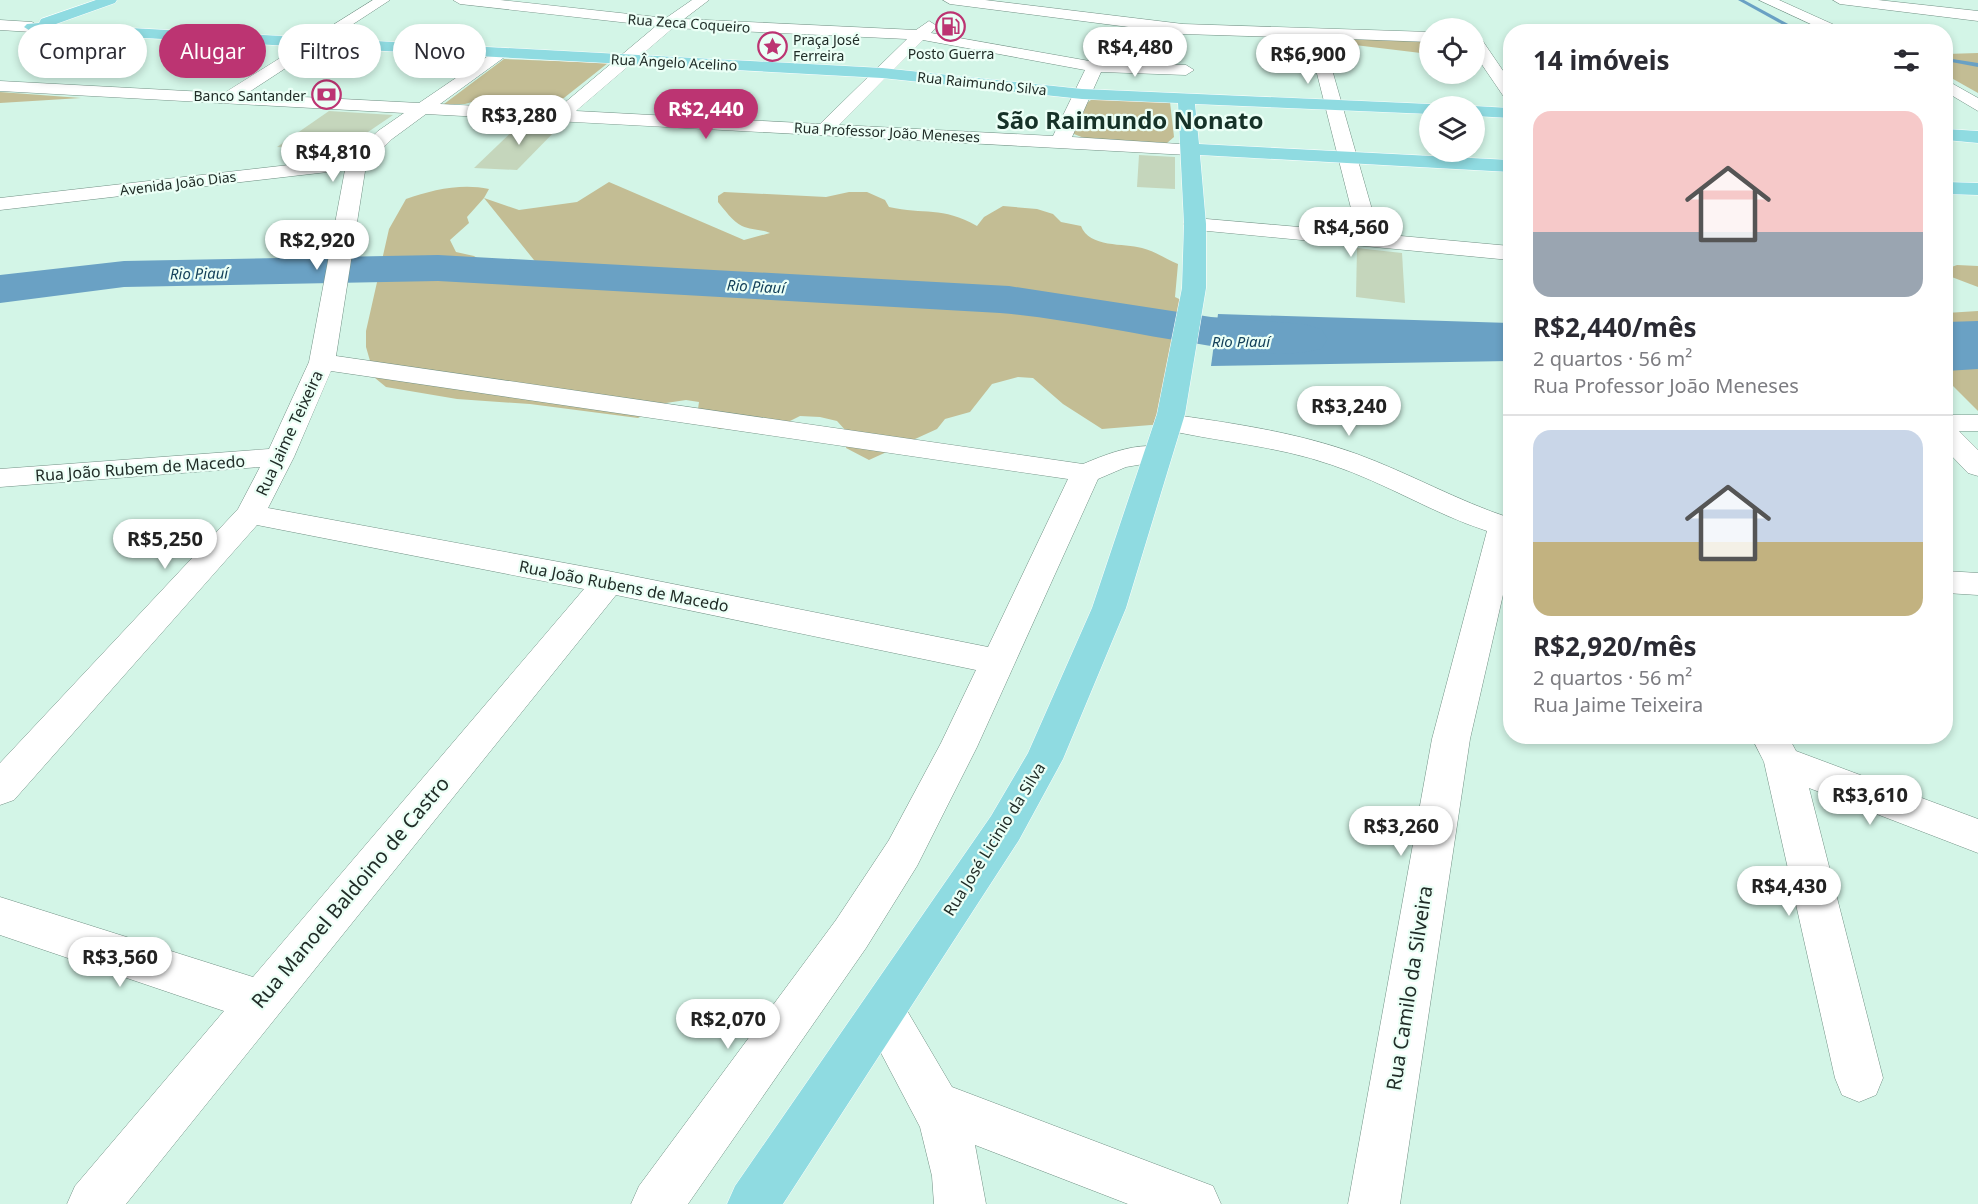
<!DOCTYPE html>
<html lang="pt">
<meta charset="utf-8">
<style>
body{margin:0;font-family:"Noto Sans",sans-serif;background:#f7f7f7;color:#2b2b33;height:100vh;display:flex;flex-direction:column;font-size:22px;white-space:nowrap}
*{box-sizing:border-box;margin:0}
p{font-size:20px;color:#7c7c81}
.icon{flex:none;width:33px;height:33px;fill:none;stroke:currentColor;stroke-width:2;stroke-linecap:round;stroke-linejoin:round}
.map{position:relative;flex:1;overflow:hidden}
.panel{position:absolute;left:1503px;top:24px;width:450px;height:720px;display:flex;flex-direction:column;background:#fff;border-radius:24px;box-shadow:0 3px 9px #0003}
.panel>*{flex:none}
.hud{position:absolute;left:18px;top:24px;width:570px;height:54px;display:flex;gap:12px}
.controls{position:absolute;left:1419px;top:18px;display:grid;gap:12px}
.controls a{display:grid;place-items:center;width:66px;height:66px;border-radius:50%;background:#fff;box-shadow:0 3px 9px #0003;font-size:30px}
.price{position:absolute;translate:-50% -51px;padding:0 14px;border-radius:21px;background:#fff;color:#222;font-size:20px;line-height:39px;filter:drop-shadow(0 2px 3px #0008)}
.price::after{content:'';position:absolute;left:50%;top:36px;width:18px;height:14px;margin-left:-9px;background:inherit;clip-path:polygon(0 0,100% 0,50% 100%)}
.price.selected{background:#bc3472;color:#fff}
ul{padding:0;list-style:none}
li{display:grid;align-content:center;gap:12px;height:318px;padding:0 30px}
li+li{border-top:2px solid #e1e1e2}
li span{display:grid;place-items:center;height:186px;border-radius:18px;color:#555}
li>.icon{margin-inline-start:auto}
span .icon{width:108px;height:108px;fill:#fffc;stroke-width:1}
li b{font-size:26px}
h2{display:flex;justify-content:space-between;align-items:center;height:72px;padding:0 30px;font-size:26px}
.pill{padding:0 21px;border-radius:27px;background:#fff;box-shadow:0 3px 9px #0003;font-size:21px;line-height:54px}
.pill.selected{background:#bc3472;color:#fff}
.map>svg:first-child{display:block}
.green{fill:#c3bd94;fill-rule:evenodd}
.water{fill:#6aa1c4}
.lines{fill:none;stroke-linecap:round;stroke-linejoin:round}
.stream{fill:#6aa1c4;fill-rule:evenodd}
.river{fill:#6aa1c4;fill-rule:evenodd}
.building{fill:#c5d6bc}
.minor-casing{stroke:#729185;stroke-width:1}
.major-casing{stroke:#fff;stroke-width:1}
.minor{fill:#fff;fill-rule:evenodd}
.major{fill:#8fdbe1;fill-rule:evenodd}
.labels{text-anchor:middle;dominant-baseline:central;stroke-width:4.5;stroke-linejoin:round;paint-order:stroke}
.far-street-label{font-size:14px;fill:#212d28;stroke:#ebfff6}
.far-poi-label{font-size:14px;fill:#212d28;stroke:#ebfff6;text-anchor:start}
.far-water-label{font-size:15px;font-style:italic;fill:#14415a;stroke:#ebfff6}
.street-label{font-size:16px;fill:#212d28;stroke:#ebfff6}
.near-street-label{font-size:20px;fill:#212d28;stroke:#ebfff6}
.far-town-label{font-size:24px;font-weight:bold;fill:#163228;stroke:#ebfff6}
</style>
<div class="map">
<svg width="1978" height="1204" viewBox="0 0 1978 1204">
<rect width="100%" height="100%" fill="#d3f5e7"/>
<g class="green">
<polygon points="1329,37 1429,41 1429,54 1330,42"/>
<polygon points="1978,53 1978,93 1946,75 1946,54"/>
<polygon points="504,59 608,63 550,109 536,108 547,103 482,99 465,104 444,104"/>
<polygon points="0,92 81,98 0,103"/>
<polygon points="1094,98 1170,102 1174,137 1167,143 1084,138 1074,134 1073,130 1088,102"/>
<path d="M 609,182 L 744,240 L 770,233 C 761,229 750,230 742,226 C 733,222 724,209 718,202 L 718,196 L 724,192 L 826,197 L 849,192 L 867,192 L 885,200 L 889,207 C 924,215 942,206 977,226 L 984,217 L 1003,206 L 1037,209 L 1053,214 L 1061,222 L 1081,226 C 1089,248 1124,243 1142,248 C 1154,251 1166,259 1178,264 L 1175,297 L 1196,307 L 1163,424 L 1102,429 L 1063,404 L 1033,378 L 1018,377 L 992,384 L 970,412 L 945,419 L 937,429 L 869,460 L 846,448 L 847,432 L 837,421 L 820,417 L 800,416 L 784,424 L 738,422 L 720,429 L 696,423 L 699,402 L 686,400 L 666,403 L 638,418 L 530,404 L 457,399 L 386,387 L 375,378 L 366,347 L 366,331 L 389,229 L 406,199 C 432,190 461,183 489,189 L 484,198 L 519,210 L 577,202 ZM 484,198 L 538,265 L 538,266 L 507,260 L 480,270 L 483,262 L 474,256 L 456,252 L 450,240 L 469,223 L 467,217 Z"/>
<polygon points="1957,265 1978,266 1978,287 1949,276 1946,269"/>
<polygon points="1978,311 1978,411 1946,379 1946,313"/>
</g>
<g class="water">
<polygon points="1218,314 1510,323 1510,361 1211,366"/>
<polygon points="1978,321 1978,369 1946,371 1946,322"/>
</g>
<g class="lines">
<g class="stream">
<polygon points="1738,0 1744,0 1803,32 1796,32"/>
<polygon points="1946,58 1978,63 1978,67 1946,61"/>
</g>
<path class="river" d="M 438,255 L 1009,286 L 1211,317 L 1304,324 L 1321,329 L 1328,339 L 1321,349 C 1282,359 1238,350 1199,344 C 1132,334 1067,319 1000,313 L 438,281 L 124,287 L 0,303 L 0,275 L 124,261 Z"/>
</g>
<g class="building">
<polygon points="329,111 393,115 340,151 277,147"/>
<polygon points="523,121 562,124 517,170 474,168"/>
<polygon points="1139,155 1175,157 1175,189 1137,187"/>
<polygon points="1357,248 1402,253 1405,303 1356,297"/>
</g>
<g class="lines">
<defs>
<g id="minor">
<path d="M 373,0 L 390,0 L 246,94 L 419,103 L 500,48 L 508,53 L 506,56 L 440,104 L 556,110 L 656,26 L 460,4 L 453,0 L 500,0 L 666,18 L 692,0 L 709,0 L 684,19 L 916,30 L 929,21 L 937,26 L 931,33 L 1095,62 L 1186,65 L 1194,70 L 1186,75 L 1101,72 L 1072,137 L 1195,145 L 1198,149 L 1195,153 L 1188,155 L 426,114 L 392,139 L 366,165 L 336,356 L 1083,464 C 1109,453 1140,441 1167,448 L 1171,454 L 1167,460 L 1126,467 L 1098,479 L 977,747 L 917,866 L 866,948 L 688,1204 L 631,1204 L 639,1186 L 836,920 L 889,840 L 941,743 L 976,670 L 616,595 L 126,1204 L 67,1204 L 75,1186 L 224,1011 L 0,935 L 0,897 L 253,977 L 584,589 L 257,525 L 14,800 L 0,805 L 0,763 L 238,509 L 260,467 L 0,487 L 0,469 L 269,449 L 309,362 L 345,170 L 0,210 L 0,198 L 350,158 L 378,131 L 404,113 L 0,91 L 0,81 L 224,93 ZM 673,28 L 907,39 L 820,124 L 576,111 ZM 923,40 L 1085,70 L 1053,136 L 839,125 ZM 331,371 L 1068,479 L 988,647 L 608,571 L 268,508 L 294,457 Z"/>
<polygon points="943,0 985,0 1183,24 1430,32 1430,42 1323,38 1379,234 1510,246 1510,260 1187,229 1184,224 1187,219 1195,218 1357,232 1308,38 1183,34 950,4"/>
<polygon points="1759,0 1779,0 1850,32 1828,32"/>
<polygon points="1833,0 1878,0 1978,11 1978,21 1840,4"/>
<polygon points="0,20 32,22 40,27 32,32 0,30"/>
<polygon points="1474,35 1480,37 1510,81 1510,98 1504,97 1474,53"/>
<polygon points="1946,80 1978,98 1978,111 1946,92"/>
<path d="M 1168,414 C 1232,423 1296,432 1357,454 C 1409,473 1458,501 1510,518 L 1510,564 L 1470,739 L 1400,1204 L 1348,1204 L 1432,739 L 1487,531 C 1434,514 1386,483 1332,465 C 1275,445 1216,442 1158,428 L 1154,422 L 1158,416 Z"/>
<polygon points="1946,415 1978,415 1978,431 1959,431 1978,450 1978,476 1968,473 1946,450"/>
<polygon points="1946,571 1978,573 1978,595 1946,593"/>
<polygon points="1751,736 1788,736 1796,751 1978,819 1978,853 1809,788 1883,1078 1876,1095 1859,1102 1842,1095 1835,1078 1764,762"/>
<polygon points="883,991 899,997 952,1087 1213,1186 1221,1204 1128,1204 975,1145 986,1204 934,1204 932,1176 920,1127 860,1013 867,997"/>
</g>
<g id="major">
<polygon points="96,0 117,0 115,3 56,24 882,68 1082,89 1430,104 1437,106 1430,106 1430,114 1195,104 1199,144 1510,160 1510,172 1200,155 1206,224 1206,288 1185,414 1126,608 1063,759 1019,840 783,1204 727,1204 735,1186 991,816 1028,753 1092,608 1157,414 1182,288 1184,224 1178,103 1082,99 882,78 32,32 24,27 27,24 39,23 41,19"/>
<polygon points="1470,106 1474,106 1510,108 1510,118 1474,116 1474,106"/>
<polygon points="1946,129 1978,131 1978,143 1946,140"/>
<polygon points="1946,182 1978,183 1978,195 1946,194"/>
</g>
</defs>
<use href="#minor" class="minor-casing"/>
<use href="#major" class="major-casing"/>
<use href="#minor" class="minor"/>
<use href="#major" class="major"/>
</g>
<defs>
<symbol id="fuel-ring" viewBox="-11 -11 22 22"><circle r="9.5" fill="#ebfff6" stroke="#bc3472" stroke-width="1.5"/><path d="M-5.5-6h7V0h2V4h1.3V-2.5L3-4.5l.8-.8L6-3V5H2.5V1h-1V6h-7ZM-4.2-4.7v3.2H.2V-4.7Z" fill="#bc3472"/></symbol>
<symbol id="sight-ring" viewBox="-11 -11 22 22"><circle r="9.5" fill="#ebfff6" stroke="#bc3472" stroke-width="1.5"/><path d="M0-6L1.8-2.2L6-1.7L2.9 1.2L3.7 5.4L0 3.3L-3.7 5.4L-2.9 1.2L-6-1.7L-1.8-2.2Z" fill="#bc3472"/></symbol>
<symbol id="bank-ring" viewBox="-11 -11 22 22"><circle r="9.5" fill="#ebfff6" stroke="#bc3472" stroke-width="1.5"/><path d="M-6-4H6V4H-6ZM0-2.3a2.3 2.3 0 1 0 0 4.6a2.3 2.3 0 1 0 0-4.6Z" fill="#bc3472"/></symbol>
</defs>
<g fill-rule="evenodd">
<use href="#fuel-ring" x="934" y="10" width="33" height="33"/>
<use href="#sight-ring" x="756" y="30" width="33" height="33"/>
<use href="#bank-ring" x="310" y="78" width="33" height="33"/>
</g>
<g class="labels">
<g class="far-street-label">
<text transform="translate(689 23) rotate(4)">Rua Zeca Coqueiro</text>
<text transform="translate(674 62) rotate(3)">Rua Ângelo Acelino</text>
<text transform="translate(982 83) rotate(6)">Rua Raimundo Silva</text>
<text transform="translate(887 132) rotate(3)">Rua Professor João Meneses</text>
<text transform="translate(178 183) rotate(-7)">Avenida João Dias</text>
</g>
<g class="far-poi-label">
<text x="793" y="39">Praça José<tspan x="793" dy="16">Ferreira</tspan></text>
<text x="951" y="53" text-anchor="middle">Posto Guerra</text>
<text x="306" y="95" text-anchor="end">Banco Santander</text>
</g>
<g class="far-water-label">
<text transform="translate(199 273) rotate(-1)">Rio Piauí</text>
<text transform="translate(756 286) rotate(3)">Rio Piauí</text>
<text x="1241" y="341">Rio Piauí</text>
</g>
<g class="street-label">
<text transform="translate(289 433) rotate(-65)">Rua Jaime Teixeira</text>
<text transform="translate(140 468) rotate(-4)">Rua João Rubem de Macedo</text>
<text transform="translate(624 586) rotate(11)">Rua João Rubens de Macedo</text>
<text transform="translate(994 839) rotate(-58)">Rua José Licinio da Silva</text>
</g>
<g class="near-street-label">
<text transform="translate(350 892) rotate(-50)">Rua Manoel Baldoino de Castro</text>
<text transform="translate(1409 988) rotate(-81)">Rua Camilo da Silveira</text>
</g>
<g class="far-town-label">
<text x="1130" y="119">São Raimundo Nonato</text>
</g>
</g>
</svg>
<div class="controls">
<a><svg class="icon" aria-label="locate" viewBox="0 0 24 24"><circle cx="12" cy="12" r="6"/><path d="M12 2v4M12 18v4M2 12h4M18 12h4"/></svg></a>
<a><svg class="icon" aria-label="layers" viewBox="0 0 24 24"><path d="M12 4l9 5-9 5-9-5zM3 14l9 5 9-5"/></svg></a>
</div>
<b class="price" style="left:1135px;top:78px">R$4,480</b>
<b class="price" style="left:1308px;top:85px">R$6,900</b>
<b class="price selected" style="left:706px;top:140px">R$2,440</b>
<b class="price" style="left:519px;top:146px">R$3,280</b>
<b class="price" style="left:333px;top:183px">R$4,810</b>
<b class="price" style="left:1351px;top:258px">R$4,560</b>
<b class="price" style="left:317px;top:271px">R$2,920</b>
<b class="price" style="left:1349px;top:437px">R$3,240</b>
<b class="price" style="left:165px;top:570px">R$5,250</b>
<b class="price" style="left:1870px;top:826px">R$3,610</b>
<b class="price" style="left:1401px;top:857px">R$3,260</b>
<b class="price" style="left:1789px;top:917px">R$4,430</b>
<b class="price" style="left:120px;top:988px">R$3,560</b>
<b class="price" style="left:728px;top:1050px">R$2,070</b>
<div class="hud">
<a class="pill">Comprar</a>
<a class="pill selected">Alugar</a>
<a class="pill">Filtros</a>
<a class="pill">Novo</a>
</div>
<section class="panel">
<h2>14 imóveis<svg class="icon" aria-label="filters" viewBox="0 0 24 24"><path d="M4 7h16M4 17h16"/><circle cx="9" cy="7" r="2"/><circle cx="15" cy="17" r="2"/></svg></h2>
<ul>
<li><span style="background:linear-gradient(#f6c9c9 65%,#9aa5b1 0)"><svg class="icon" aria-label="home" viewBox="0 0 24 24"><path d="M3 11l9-7 9 7M6 9v11h12V9"/></svg></span><div><b>R$2,440/mês</b><p>2 quartos · 56 m²</p><p>Rua Professor João Meneses</p></div></li>
<li><span style="background:linear-gradient(#c9d6e8 60%,#c2b280 0)"><svg class="icon" aria-label="home" viewBox="0 0 24 24"><path d="M3 11l9-7 9 7M6 9v11h12V9"/></svg></span><div><b>R$2,920/mês</b><p>2 quartos · 56 m²</p><p>Rua Jaime Teixeira</p></div></li>
</ul>
</section>
</div>
